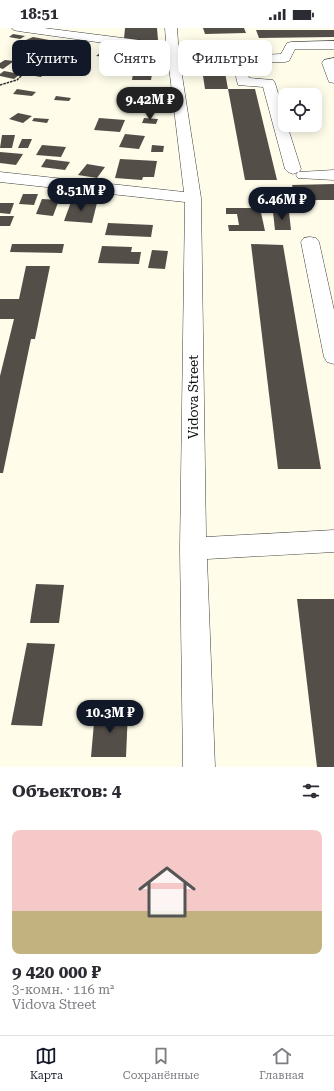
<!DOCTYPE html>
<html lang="ru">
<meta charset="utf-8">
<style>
body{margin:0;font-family:"Roboto Serif",serif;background:#f7f7f7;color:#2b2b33;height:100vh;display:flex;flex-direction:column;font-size:15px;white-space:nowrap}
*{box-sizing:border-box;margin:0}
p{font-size:13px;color:#7c7c81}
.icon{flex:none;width:22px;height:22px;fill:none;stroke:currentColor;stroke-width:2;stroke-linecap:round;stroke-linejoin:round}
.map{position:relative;height:739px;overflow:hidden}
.details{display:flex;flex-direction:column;background:#fff;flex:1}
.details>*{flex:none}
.hud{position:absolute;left:12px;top:12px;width:310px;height:36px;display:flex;gap:8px}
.tools{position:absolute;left:278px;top:60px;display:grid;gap:8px}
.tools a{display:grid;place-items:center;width:44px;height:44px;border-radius:8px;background:#fff;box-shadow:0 2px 10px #0003;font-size:20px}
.price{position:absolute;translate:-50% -34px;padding:0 9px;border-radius:14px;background:#111827;color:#fff;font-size:13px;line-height:26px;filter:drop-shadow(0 1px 2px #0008)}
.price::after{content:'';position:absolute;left:50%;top:24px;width:12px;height:9px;margin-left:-6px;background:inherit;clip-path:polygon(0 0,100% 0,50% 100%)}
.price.current{background:#222;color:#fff}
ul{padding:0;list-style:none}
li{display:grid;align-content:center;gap:8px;height:212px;padding:0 12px}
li+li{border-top:1px solid #e1e1e2}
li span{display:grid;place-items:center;height:124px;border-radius:8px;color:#555}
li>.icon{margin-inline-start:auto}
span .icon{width:72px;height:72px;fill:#fffc;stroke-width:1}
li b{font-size:17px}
h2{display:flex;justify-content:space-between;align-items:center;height:48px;padding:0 12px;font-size:17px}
.chip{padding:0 14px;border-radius:8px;background:#fff;box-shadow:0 2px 10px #0003;font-size:14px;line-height:36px}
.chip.current{background:#111827;color:#fff}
.status{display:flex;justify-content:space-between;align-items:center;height:28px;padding:0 20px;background:#fff;direction:ltr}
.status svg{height:11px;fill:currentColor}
.menu{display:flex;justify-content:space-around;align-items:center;height:56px;border-top:1px solid #e1e1e2;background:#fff;font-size:11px;color:#7c7c81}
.menu a{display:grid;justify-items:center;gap:2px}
.menu .current{color:#111827}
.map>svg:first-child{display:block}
.building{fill:#544e48}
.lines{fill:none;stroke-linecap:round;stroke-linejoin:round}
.minor-casing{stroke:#3e3e3e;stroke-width:1}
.path{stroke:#2d2d2d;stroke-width:1.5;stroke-dasharray:2.5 1;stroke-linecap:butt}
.minor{fill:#fff;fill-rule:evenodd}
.labels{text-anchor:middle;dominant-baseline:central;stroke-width:4;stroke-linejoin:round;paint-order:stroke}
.street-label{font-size:13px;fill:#0b0b0b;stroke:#fff}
</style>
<div class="status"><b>18:51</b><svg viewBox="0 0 49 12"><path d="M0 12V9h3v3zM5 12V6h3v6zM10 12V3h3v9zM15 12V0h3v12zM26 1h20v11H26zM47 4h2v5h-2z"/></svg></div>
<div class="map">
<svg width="334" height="739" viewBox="0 0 334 739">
<rect width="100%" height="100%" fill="#fffdea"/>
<g class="building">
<polygon points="125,0 157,0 158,12 152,14 124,11"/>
<polygon points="203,0 244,0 246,5 205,6"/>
<polygon points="256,2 334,2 334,9 259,10"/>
<polygon points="13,6 25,8 20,11 9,9"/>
<polygon points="33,9 49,12 43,16 32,14 27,17 19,15"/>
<polygon points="63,14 82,16 76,22 57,19"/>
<polygon points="198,15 257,15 261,28 222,28 228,61 255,61 277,152 245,152 228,61 205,61"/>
<polygon points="132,23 141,24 134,32 125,31"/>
<polygon points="101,24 111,25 107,29 96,28"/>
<polygon points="42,31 59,33 53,39 36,36"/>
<polygon points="5,32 14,33 3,41 0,40 0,35"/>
<polygon points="130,36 151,38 148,43 127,42"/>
<polygon points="71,38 84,40 81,43 68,41"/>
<polygon points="37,40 48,42 41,49 29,47"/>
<polygon points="4,43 20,46 14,51 0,48 0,46"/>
<polygon points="133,45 152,46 151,52 132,52"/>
<polygon points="17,61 36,64 32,68 13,66"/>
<polygon points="131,61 148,61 147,67 130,67"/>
<polygon points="56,68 71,70 69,73 54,72"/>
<polygon points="148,78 157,79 156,85 147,85"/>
<polygon points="18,85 32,88 23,95 9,91"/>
<polygon points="34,90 49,91 47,95 32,93"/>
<polygon points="99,90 125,92 120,104 94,102"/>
<polygon points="144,90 158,91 156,96 142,95"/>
<polygon points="125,106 145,108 139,121 119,119"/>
<polygon points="2,107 15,107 12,120 0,120"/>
<polygon points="22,111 32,111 28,120 18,120"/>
<polygon points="42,117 66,119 61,129 36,127"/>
<polygon points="152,117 164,118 163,124 151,124"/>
<polygon points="0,124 23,126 16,137 0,135"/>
<polygon points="46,131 70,134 65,142 41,139"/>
<polygon points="120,131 157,133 154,149 143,149 142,152 115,150"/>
<polygon points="87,136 105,139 97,150 78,147"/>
<polygon points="334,156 334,172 296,172 292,157"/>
<polygon points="23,166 38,166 34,177 19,176"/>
<polygon points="42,171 59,172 53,188 36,186"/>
<polygon points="71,174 97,175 92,195 64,193"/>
<polygon points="0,175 14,175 10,186 0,185"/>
<polygon points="226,180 260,180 265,203 229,203 228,197 239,197 237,186 226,186"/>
<polygon points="273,184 289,184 291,202 275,202"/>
<polygon points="0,188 14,188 10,198 0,198"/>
<polygon points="108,195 153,197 151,209 105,207"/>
<polygon points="12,216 64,216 62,225 10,224"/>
<polygon points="251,216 283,217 321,441 278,441"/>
<polygon points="102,218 132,219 131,224 141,224 139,236 98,235"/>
<polygon points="152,222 168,223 165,241 148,240"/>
<polygon points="26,238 50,238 35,311 31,311 3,445 0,445 0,348 14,291 0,291 0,271 19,271"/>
<polygon points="36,556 64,557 59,595 30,595"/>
<polygon points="297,571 334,571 334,739 317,739"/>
<polygon points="27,615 55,616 42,698 11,697"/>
<polygon points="95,683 128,683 126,729 91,729"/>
</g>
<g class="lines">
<defs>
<g id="minor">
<polygon points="12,0 44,0 154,14 166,14 165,0 177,0 179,28 201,170 206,509 334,502 334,524 207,531 215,739 183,739 180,521 185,174 0,154 0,144 184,164 167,22 154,22 18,3 14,2"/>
<polygon points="334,13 334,21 295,21 289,33 285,34 245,35 249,50 273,52 275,55 285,89 285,97 287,97 301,141 299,144 334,142 334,152 298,150 296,147 298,144 293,146 288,144 285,141 263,59 238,57 232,32 234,29 238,28 281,26 287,15 291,14"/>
<polygon points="334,30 334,55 329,54 322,35 324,32"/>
<polygon points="310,209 316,210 319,214 334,282 334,336 327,334 324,329 301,214 304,210"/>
</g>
</defs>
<use href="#minor" class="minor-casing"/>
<polyline class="path" points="0,57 17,52 51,18"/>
<use href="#minor" class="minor"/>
</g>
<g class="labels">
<g class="street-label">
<text transform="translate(193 369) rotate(-90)">Vidova Street</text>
</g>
</g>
</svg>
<div class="tools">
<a><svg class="icon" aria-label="locate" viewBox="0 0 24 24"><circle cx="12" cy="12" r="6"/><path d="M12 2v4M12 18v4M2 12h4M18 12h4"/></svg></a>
</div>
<b class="price current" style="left:150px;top:93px">9.42M ₽</b>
<b class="price" style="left:81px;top:184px">8.51M ₽</b>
<b class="price" style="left:282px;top:193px">6.46M ₽</b>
<b class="price" style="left:110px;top:706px">10.3M ₽</b>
<div class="hud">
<a class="chip current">Купить</a>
<a class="chip">Снять</a>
<a class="chip">Фильтры</a>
</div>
</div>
<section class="details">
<h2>Объектов: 4<svg class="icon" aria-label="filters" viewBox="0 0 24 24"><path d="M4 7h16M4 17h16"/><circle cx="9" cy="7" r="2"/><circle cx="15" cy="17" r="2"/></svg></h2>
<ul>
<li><span style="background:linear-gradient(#f6c9c9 65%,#c2b280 0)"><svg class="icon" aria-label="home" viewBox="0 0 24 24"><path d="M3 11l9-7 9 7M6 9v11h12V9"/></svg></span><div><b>9 420 000 ₽</b><p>3-комн. · 116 m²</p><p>Vidova Street</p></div></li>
</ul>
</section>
<nav class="menu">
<a class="current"><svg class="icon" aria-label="map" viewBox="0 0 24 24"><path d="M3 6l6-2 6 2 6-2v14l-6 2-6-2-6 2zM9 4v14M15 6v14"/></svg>Карта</a>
<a><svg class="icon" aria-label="saved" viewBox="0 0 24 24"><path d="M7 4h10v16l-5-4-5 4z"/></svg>Сохранённые</a>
<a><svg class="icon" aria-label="home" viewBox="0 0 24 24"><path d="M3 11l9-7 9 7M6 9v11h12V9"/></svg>Главная</a>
</nav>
